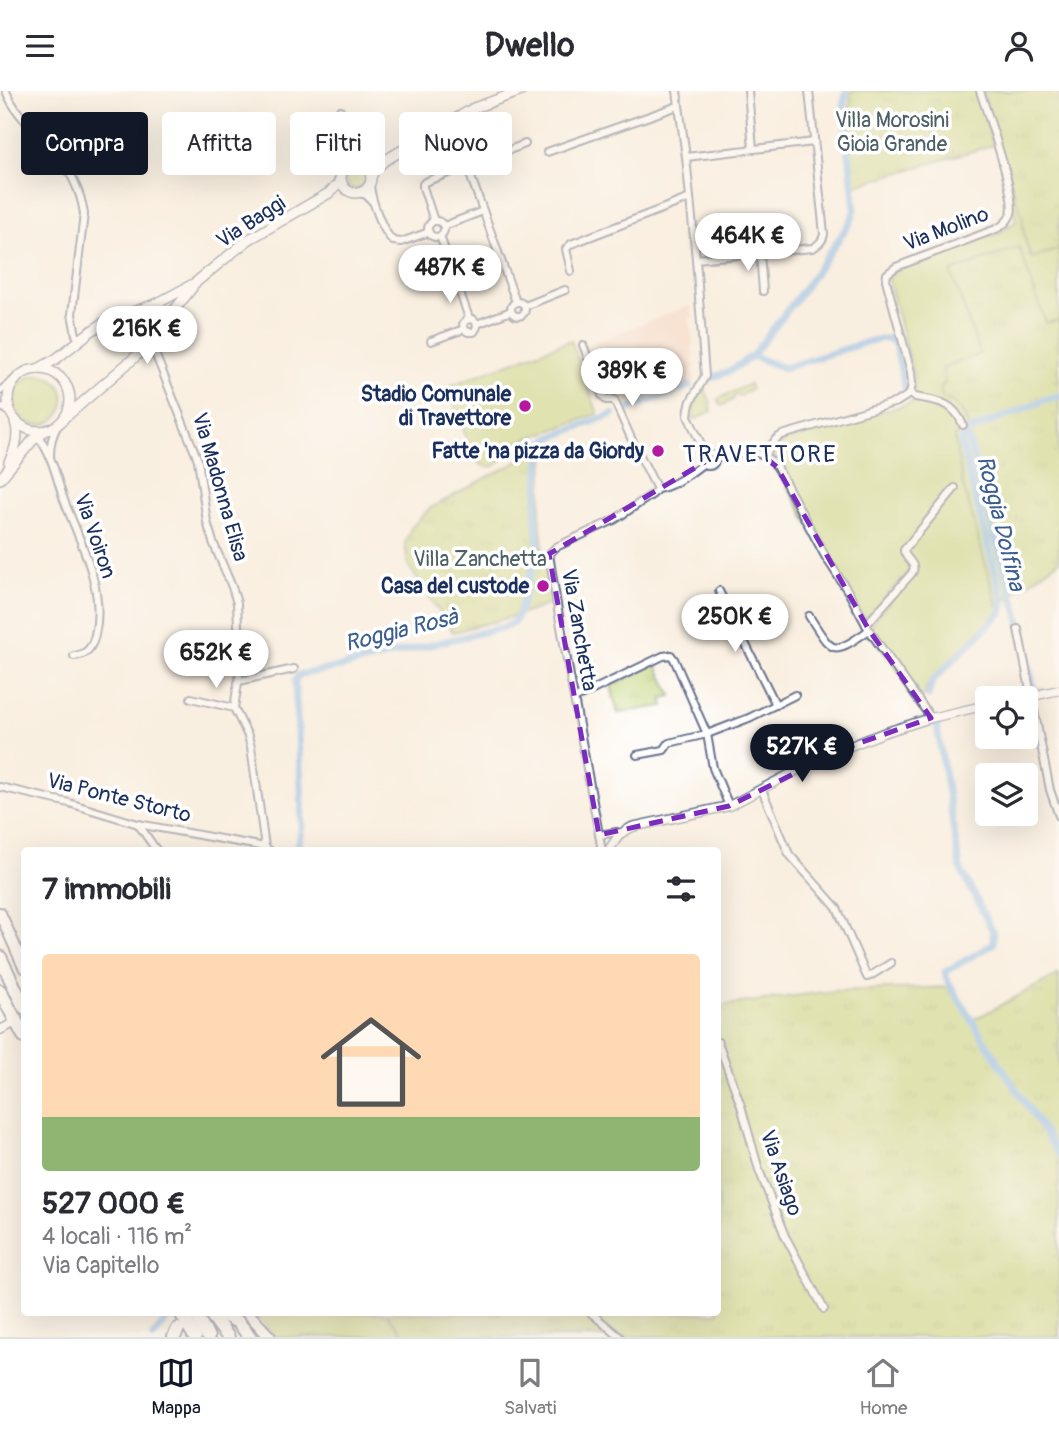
<!DOCTYPE html>
<html lang="it">
<meta charset="utf-8">
<style>
body{margin:0;font-family:Pangolin,sans-serif;background:#f7f7f7;color:#2b2b33;height:100vh;display:flex;flex-direction:column;font-size:26px;white-space:nowrap}
*{box-sizing:border-box;margin:0}
p{font-size:23px;color:#7c7c81}
.icon{flex:none;width:38px;height:38px;fill:none;stroke:currentColor;stroke-width:2;stroke-linecap:round;stroke-linejoin:round}
.map{position:relative;flex:1;overflow:hidden}
.side{position:absolute;left:21px;top:756px;width:700px;height:469px;display:flex;flex-direction:column;background:#fff;border-radius:7px;box-shadow:0 7px 28px #0002}
.side>*{flex:none}
.hud{position:absolute;left:21px;top:21px;width:700px;height:63px;display:flex;gap:14px}
.controls{position:absolute;left:975px;top:595px;display:grid;gap:14px}
.controls a{display:grid;place-items:center;width:63px;height:63px;border-radius:7px;background:#fff;box-shadow:0 7px 28px #0002;font-size:35px}
.price{position:absolute;translate:-50% -60px;padding:0 16px;border-radius:24px;background:#fff;color:#222;font-size:23px;line-height:46px;filter:drop-shadow(0 2px 4px #0008)}
.price::after{content:'';position:absolute;left:50%;top:42px;width:21px;height:16px;margin-left:-10px;background:inherit;clip-path:polygon(0 0,100% 0,50% 100%)}
.price.current{background:#111827;color:#fff}
ul{padding:0;list-style:none}
li{display:grid;align-content:center;gap:14px;height:371px;padding:0 21px}
li span{display:grid;place-items:center;height:217px;border-radius:7px;color:#555}
li>.icon{margin-inline-start:auto}
span .icon{width:126px;height:126px;fill:#fffc;stroke-width:1}
li b{font-size:30px}
h2{display:flex;justify-content:space-between;align-items:center;height:84px;padding:0 21px;font-size:30px}
.tag{padding:0 24px;border-radius:7px;background:#fff;box-shadow:0 7px 28px #0002;font-size:24px;line-height:63px}
.tag.current{background:#111827;color:#fff}
header{display:flex;justify-content:space-between;align-items:center;height:91px;padding:0 21px;background:#fff;font-size:32px;font-weight:700}
.dock{display:flex;justify-content:space-around;align-items:center;height:98px;border-top:2px solid #e1e1e2;background:#fff;font-size:19px;color:#7c7c81}
.dock a{display:grid;justify-items:center;gap:4px}
.dock .current{color:#111827}
.map>svg:first-child{display:block}
.built{fill:#f5d3c1}
.green{fill:#c1d376;stroke:#6e816a;stroke-width:2}
.park{fill:url(#park-tufts);stroke:#6e816a;stroke-width:2}
.lines{fill:none;stroke-linecap:round;stroke-linejoin:round}
.canal{stroke:#79b4ea;stroke-width:7}
.minor-casing{stroke:#69728c;stroke-width:10}
.tertiary-casing{stroke:#69728c;stroke-width:11}
.secondary-casing{stroke:#69728c;stroke-width:12}
.primary-casing{stroke:#69728c;stroke-width:14}
.motorway-casing{stroke:#69728c;stroke-width:16}
.minor{stroke:#fff;stroke-width:6}
.tertiary{stroke:#fff;stroke-width:8}
.secondary{stroke:#fff;stroke-width:9}
.primary{stroke:#fff;stroke-width:10}
.motorway{stroke:#fff;stroke-width:12}
.marked{fill:none;stroke:#7b2cbf;stroke-width:5;stroke-dasharray:14 9;stroke-linejoin:round}
.poi-dot{fill:#b5179e;stroke:#fff;stroke-width:2.5}
.labels{text-anchor:middle;dominant-baseline:central;stroke-width:7;stroke-linejoin:round;paint-order:stroke}
.park-label{font-size:21px;fill:#4d6065;stroke:#fff}
.street-label{font-size:21px;fill:#1b2f5e;stroke:#fff}
.poi-label{font-size:21px;font-weight:bold;fill:#1b2f5e;stroke:#fff;text-anchor:end}
.water-label{font-size:23px;font-style:italic;fill:#3c5e8f;stroke:#fff}
.quarter-label{font-size:24px;letter-spacing:2px;fill:#1b2f5e;stroke:#fff}
</style>
<header><svg class="icon" aria-label="menu" viewBox="0 0 24 24"><path d="M4 6h16M4 12h16M4 18h16"/></svg>Dwello<svg class="icon" aria-label="person" viewBox="0 0 24 24"><circle cx="12" cy="8" r="4"/><path d="M4 21q1-7 8-7t8 7"/></svg></header>
<div class="map">
<svg width="1059" height="1246" viewBox="0 0 1059 1246">
<defs>
<pattern id="park-tufts" width="24" height="20" patternUnits="userSpaceOnUse" patternTransform="scale(1.75)"><rect width="24" height="20" fill="#c1d376"/><path d="M3 7l-1-3M5 7V3M7 7l1-3M15 17l-1-3M17 17v-4M19 17l1-3" fill="none" stroke="#a5b568"/></pattern>
</defs>
<rect width="100%" height="100%" fill="#fff"/>
<filter id="ink" filterUnits="userSpaceOnUse"><feTurbulence type="fractalNoise" baseFrequency=".0143" numOctaves="2"/><feDisplacementMap in="SourceGraphic" scale="14" xChannelSelector="R" yChannelSelector="G"/><feConvolveMatrix kernelMatrix="1 2 1 2 8 2 1 2 1" color-interpolation-filters="sRGB"/></filter>
<filter id="wash" filterUnits="userSpaceOnUse"><feTurbulence type="fractalNoise" baseFrequency=".00686" numOctaves="4" result="noise"/><feDisplacementMap in="SourceGraphic" scale="28" xChannelSelector="R" yChannelSelector="G"/><feGaussianBlur stdDeviation="1.57" result="paint"/><feColorMatrix in="noise" values="0 0 0 0 0 0 0 0 0 0 0 0 0 0 0 0 0 1.4 0 .05"/><feComposite in="paint" operator="in"/></filter>
<g filter="url(#wash)">
<rect width="100%" height="100%" fill="#f9efe0"/>
<polygon class="built" points="691,214 693,226 689,227 693,253 691,254 694,265 692,267 696,276 691,279 696,290 622,316 594,251"/>
<g class="green">
<path d="M 1059,0 L 1059,470 L 1000,512 L 1000,520 L 998,526 L 927,595 L 925,601 L 926,605 L 917,606 L 872,542 L 871,536 L 872,531 L 916,481 L 911,478 L 865,529 L 778,379 C 775,366 774,358 785,350 L 860,327 L 862,329 L 865,325 L 912,312 L 914,288 L 888,187 L 894,180 L 999,142 L 1016,130 L 1004,70 Z"/>
<circle cx="356" cy="87" r="11"/>
<path d="M 571,249 L 598,323 L 507,355 C 504,375 486,385 473,365 L 448,295 Z"/>
<circle cx="39" cy="309" r="25"/>
<polygon points="749,293 751,298 740,305 737,304 734,305 733,309 721,315 718,308"/>
<path d="M 704,298 L 711,311 L 709,313 L 712,320 L 694,329 C 691,317 697,308 704,298 Z"/>
<polygon points="254,1222 580,1222 605,1246 276,1246"/>
</g>
<g class="park">
<path d="M 851,0 L 977,0 L 993,54 L 853,95 C 850,64 848,31 851,0 Z"/>
<polygon points="983,0 1059,0 1059,158 1031,167 1025,148 1022,125 992,39"/>
<path d="M 1019,156 L 1046,232 L 1059,229 L 1059,470 L 997,514 L 963,394 L 954,346 L 968,334 C 962,318 959,313 942,307 L 940,295 L 945,293 L 942,277 L 980,263 L 951,181 Z"/>
<polygon points="545,357 540,424 543,456 553,512 519,524 453,541 408,474 405,452 411,437 429,418 482,389"/>
<polygon points="656,573 672,605 662,607 664,615 618,622 611,595"/>
<polygon points="1059,883 1059,1246 406,1246 386,1222 718,1222 718,915 832,900 953,896 973,929"/>
</g>
<g class="lines">
<g class="canal">
<path d="M 752,265 L 784,277 L 870,250 C 880,248 887,245 895,252 L 905,297"/>
<polyline points="711,287 730,280 752,265 803,199 850,132 855,119 844,12 846,0"/>
<polyline points="628,318 690,295"/>
<polyline points="966,339 996,451 1018,523 1035,602 1041,600"/>
<polyline points="928,605 932,590 1001,522 1003,511 961,352 964,342 1047,308 1059,305"/>
<polyline points="937,636 960,777 993,841 993,853 945,881 948,891 981,944 1059,1064"/>
<polyline points="294,759 299,752 302,734 301,693 295,591 298,584 340,576 504,536 514,532 520,519 538,458 536,427 541,354 550,347 613,323"/>
<polyline points="153,1246 170,1224"/>
</g>
</g>
</g>
<g filter="url(#ink)">
<g class="lines">
<defs>
<g id="minor">
<path d="M 6,0 C 16,25 36,40 53,60 C 69,76 81,100 84,123 L 72,223 L 76,244 L 80,249"/>
<polyline points="677,0 686,66 696,168 705,285 691,310 689,317 688,325 706,364"/>
<polyline points="748,0 753,58"/>
<polyline points="340,19 352,72"/>
<polyline points="547,61 678,15"/>
<polyline points="686,66 814,51"/>
<polyline points="467,75 516,211"/>
<path d="M 370,94 C 371,108 382,140 393,150 L 401,151 L 429,141"/>
<polyline points="360,102 366,104 373,111"/>
<circle cx="436" cy="138" r="8"/>
<polyline points="434,130 423,96 423,93 425,91 525,53"/>
<polyline points="444,135 483,120"/>
<polyline points="440,145 469,227"/>
<polyline points="760,162 763,200"/>
<path d="M 696,168 L 813,157 C 819,153 823,150 824,143 L 809,0"/>
<polyline points="571,180 566,158 571,153 690,107"/>
<circle cx="518" cy="218" r="7"/>
<polyline points="525,215 565,199"/>
<polyline points="144,217 145,231 150,250 198,369 207,431 213,451 232,496 237,512 240,580 234,617 248,645 251,656 265,756"/>
<polyline points="144,217 151,220 161,237"/>
<polyline points="477,233 511,220"/>
<polyline points="431,250 464,238 468,241 474,241 477,236 476,231 473,228 466,229 463,233 464,238"/>
<polyline points="583,254 602,304 606,309 614,309 631,347 657,398"/>
<polyline points="0,300 17,287"/>
<path d="M 910,303 L 915,306 C 938,310 953,310 963,334"/>
<polyline points="0,315 10,321"/>
<path d="M 33,340 C 51,357 56,386 64,409 C 80,451 106,498 95,544 C 92,556 87,564 74,565"/>
<circle cx="709" cy="369" r="6"/>
<path d="M 764,365 L 776,348 L 782,344 L 897,311 L 910,303 L 912,293 L 911,281 L 886,189 L 887,183 L 896,176 L 996,138 C 1003,135 1008,130 1011,123 C 1017,105 987,22 980,0"/>
<path d="M 50,366 C 50,353 52,344 59,332"/>
<path d="M 715,367 C 740,362 757,353 777,376 L 825,465 L 849,502 L 869,539 L 931,627"/>
<polyline points="719,500 776,614"/>
<path d="M 809,525 C 833,562 831,566 869,539"/>
<path d="M 866,534 L 912,482 C 918,472 904,468 904,459 L 955,397"/>
<polyline points="1018,538 1050,699 1059,725"/>
<polyline points="239,590 294,578"/>
<polyline points="191,607 234,617"/>
<polyline points="574,608 663,565 671,564 674,568 707,643 713,677 729,715"/>
<polyline points="637,664 664,659 669,652 707,643 749,627 795,604"/>
<polyline points="0,696 69,712 138,733 265,756 270,760"/>
<polyline points="762,699 789,763 837,817 867,886 870,885 891,872"/>
<polyline points="138,733 157,760"/>
<polyline points="599,744 617,741 620,743"/>
<path d="M 602,760 L 557,514 L 549,463 L 556,456 L 614,429 L 653,403 L 657,398 C 673,396 691,382 704,372"/>
<polyline points="718,951 741,1015 759,1079 785,1145 824,1218"/>
<polyline points="591,1222 620,1246"/>
</g>
<g id="tertiary">
<polyline points="1024,607 1059,599"/>
<polyline points="608,760 620,743 632,736 729,715 813,671 848,656 883,642 931,627 987,614"/>
<polyline points="0,939 10,934"/>
</g>
<g id="secondary">
<circle cx="356" cy="87" r="15"/>
<polyline points="371,86 374,80 384,70 474,17 521,0"/>
<polyline points="38,278 56,268 90,241 105,231 158,212 195,192 248,149 329,102 338,93 340,88"/>
<circle cx="39" cy="309" r="31"/>
<polyline points="68,324 141,261 192,197"/>
<path d="M 9,371 C 15,359 20,345 15,331"/>
<polyline points="0,388 33,349 44,340"/>
</g>
<g id="primary">
<polyline points="0,822 24,876"/>
<polyline points="248,1222 270,1246"/>
</g>
<g id="motorway">
<polyline points="0,866 24,916"/>
<polyline points="0,900 24,945"/>
<polyline points="181,1222 195,1246"/>
<polyline points="195,1222 208,1246"/>
<polyline points="210,1222 228,1246"/>
<polyline points="220,1222 238,1231 250,1246"/>
<polyline points="174,1246 178,1238"/>
</g>
</defs>
<use href="#minor" class="minor-casing"/>
<use href="#tertiary" class="tertiary-casing"/>
<use href="#secondary" class="secondary-casing"/>
<use href="#primary" class="primary-casing"/>
<use href="#motorway" class="motorway-casing"/>
<use href="#minor" class="minor"/>
<use href="#tertiary" class="tertiary"/>
<use href="#secondary" class="secondary"/>
<use href="#primary" class="primary"/>
<use href="#motorway" class="motorway"/>
</g>
</g>
<path d="M0 0H1059V1246H0ZM 744,360 L 764,365 L 777,376 L 869,539 L 931,627 L 848,656 L 729,715 L 599,744 L 549,463 L 710,368 Z" fill="#f9efe0" fill-opacity=".55" fill-rule="evenodd"/>
<path class="marked" d="M 744,360 L 764,365 L 777,376 L 869,539 L 931,627 L 848,656 L 729,715 L 599,744 L 549,463 L 710,368 Z"/>
<g class="poi-dot">
<circle cx="525" cy="315" r="7"/>
<circle cx="658" cy="360" r="7"/>
<circle cx="543" cy="495" r="7"/>
</g>
<g class="labels">
<g class="park-label">
<text x="892" y="29">Villa Morosini<tspan x="892" dy="24">Gioia Grande</tspan></text>
<text x="480" y="468">Villa Zanchetta</text>
</g>
<g class="street-label">
<text transform="translate(251 131) rotate(-33)">Via Baggi</text>
<text transform="translate(946 138) rotate(-21)">Via Molino</text>
<text transform="translate(220 396) rotate(74)">Via Madonna Elisa</text>
<text transform="translate(95 445) rotate(71)">Via Voiron</text>
<text transform="translate(579 539) rotate(80)">Via Zanchetta</text>
<text transform="translate(119 707) rotate(14)">Via Ponte Storto</text>
<text transform="translate(781 1082) rotate(71)">Via Asiago</text>
</g>
<g class="poi-label">
<text x="511" y="303">Stadio Comunale<tspan x="511" dy="24">di Travettore</tspan></text>
<text x="644" y="360">Fatte 'na pizza da Giordy</text>
<text x="529" y="495">Casa del custode</text>
</g>
<g class="water-label">
<text transform="translate(1001 432) rotate(76)">Roggia Dolfina</text>
<text transform="translate(401 539) rotate(-14)">Roggia Rosà</text>
</g>
<g class="quarter-label">
<text x="760" y="363">TRAVETTORE</text>
</g>
</g>
</svg>
<div class="controls">
<a><svg class="icon" aria-label="locate" viewBox="0 0 24 24"><circle cx="12" cy="12" r="6"/><path d="M12 2v4M12 18v4M2 12h4M18 12h4"/></svg></a>
<a><svg class="icon" aria-label="layers" viewBox="0 0 24 24"><path d="M12 4l9 5-9 5-9-5zM3 14l9 5 9-5"/></svg></a>
</div>
<b class="price" style="left:748px;top:182px">464K €</b>
<b class="price" style="left:450px;top:214px">487K €</b>
<b class="price" style="left:147px;top:275px">216K €</b>
<b class="price" style="left:632px;top:317px">389K €</b>
<b class="price" style="left:735px;top:563px">250K €</b>
<b class="price" style="left:216px;top:599px">652K €</b>
<b class="price current" style="left:802px;top:693px">527K €</b>
<div class="hud">
<a class="tag current">Compra</a>
<a class="tag">Affitta</a>
<a class="tag">Filtri</a>
<a class="tag">Nuovo</a>
</div>
<section class="side">
<h2>7 immobili<svg class="icon" aria-label="filters" viewBox="0 0 24 24"><path d="M4 7h16M4 17h16"/><circle cx="9" cy="7" r="2"/><circle cx="15" cy="17" r="2"/></svg></h2>
<ul>
<li><span style="background:linear-gradient(#ffd9b3 75%,#8fb573 0)"><svg class="icon" aria-label="home" viewBox="0 0 24 24"><path d="M3 11l9-7 9 7M6 9v11h12V9"/></svg></span><div><b>527 000 €</b><p>4 locali · 116 m²</p><p>Via Capitello</p></div></li>
</ul>
</section>
</div>
<nav class="dock">
<a class="current"><svg class="icon" aria-label="map" viewBox="0 0 24 24"><path d="M3 6l6-2 6 2 6-2v14l-6 2-6-2-6 2zM9 4v14M15 6v14"/></svg>Mappa</a>
<a><svg class="icon" aria-label="saved" viewBox="0 0 24 24"><path d="M7 4h10v16l-5-4-5 4z"/></svg>Salvati</a>
<a><svg class="icon" aria-label="home" viewBox="0 0 24 24"><path d="M3 11l9-7 9 7M6 9v11h12V9"/></svg>Home</a>
</nav>
